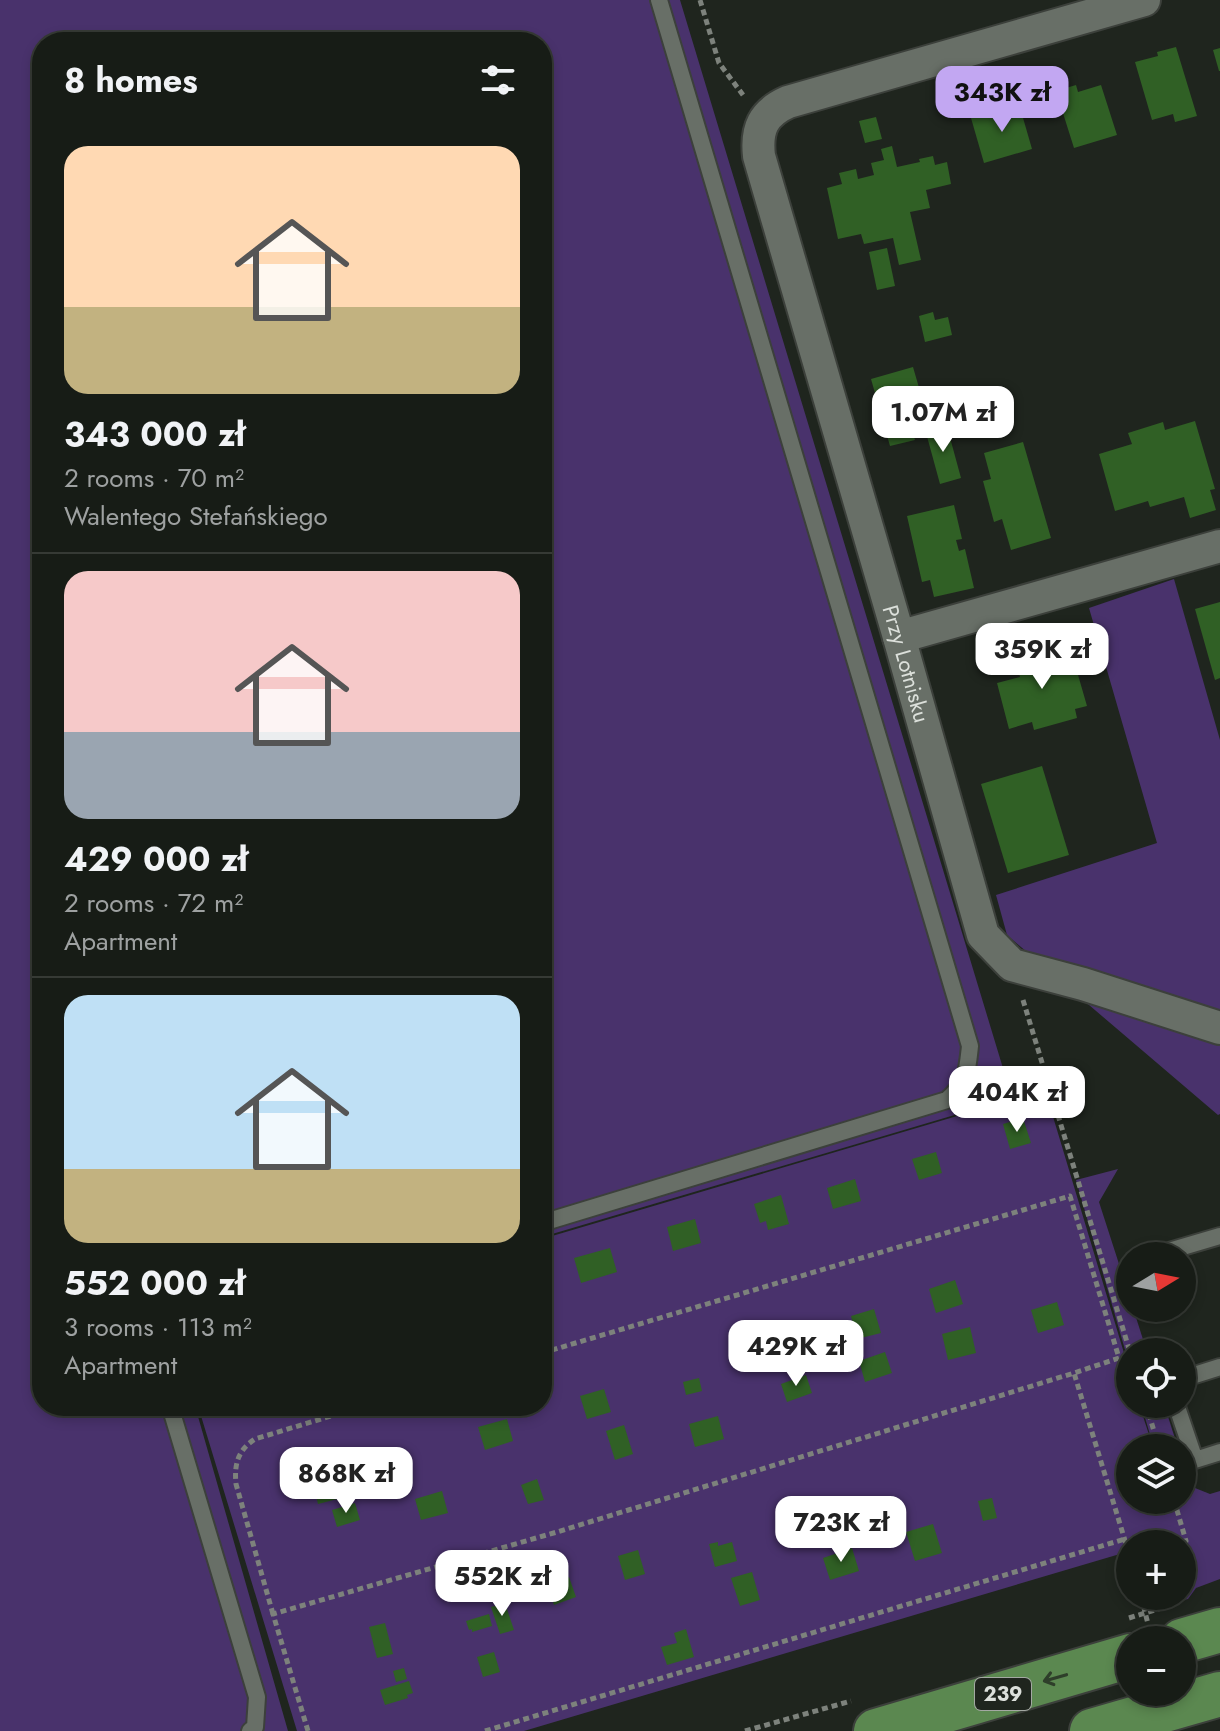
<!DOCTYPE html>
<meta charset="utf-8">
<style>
body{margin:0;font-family:Jost,sans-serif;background:#242923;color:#f1f3f6;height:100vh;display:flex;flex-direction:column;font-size:30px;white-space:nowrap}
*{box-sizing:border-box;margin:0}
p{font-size:26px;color:#9ea1a1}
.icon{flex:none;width:44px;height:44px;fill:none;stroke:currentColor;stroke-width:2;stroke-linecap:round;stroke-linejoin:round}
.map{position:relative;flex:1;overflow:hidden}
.sheet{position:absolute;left:32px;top:32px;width:520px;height:1384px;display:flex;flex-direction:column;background:#171c16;border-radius:32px;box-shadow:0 4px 12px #0003,0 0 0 2px #363a35}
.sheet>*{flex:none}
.needle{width:52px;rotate:80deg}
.buttons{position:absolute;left:1116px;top:1242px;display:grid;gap:16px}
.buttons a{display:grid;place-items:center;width:80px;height:80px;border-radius:50%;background:#171c16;box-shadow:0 4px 12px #0003,0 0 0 2px #363a35;font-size:40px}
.price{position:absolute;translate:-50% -68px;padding:0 18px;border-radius:16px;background:#fff;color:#222;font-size:26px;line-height:52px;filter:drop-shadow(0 2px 4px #0008)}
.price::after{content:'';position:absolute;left:50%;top:48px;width:24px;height:18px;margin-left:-12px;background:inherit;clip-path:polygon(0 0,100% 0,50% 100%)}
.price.active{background:#c2a7f2;color:#111}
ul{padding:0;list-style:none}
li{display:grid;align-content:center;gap:16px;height:424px;padding:0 32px}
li+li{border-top:2px solid #363a35}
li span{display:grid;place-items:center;height:248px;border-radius:24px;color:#555}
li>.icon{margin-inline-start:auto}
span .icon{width:144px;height:144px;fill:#fffc;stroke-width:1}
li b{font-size:34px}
h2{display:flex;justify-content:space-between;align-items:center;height:96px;padding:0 32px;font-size:34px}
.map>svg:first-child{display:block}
.green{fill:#49326c}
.building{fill:#306025}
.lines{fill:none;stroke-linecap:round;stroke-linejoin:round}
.service-casing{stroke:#3c403b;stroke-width:20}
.minor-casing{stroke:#3c403b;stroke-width:36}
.primary-casing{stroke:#3c403b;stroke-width:48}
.path{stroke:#7d827c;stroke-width:5;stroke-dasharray:6 4;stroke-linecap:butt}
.service{stroke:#686f67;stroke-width:16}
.minor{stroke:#686f67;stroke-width:32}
.primary{stroke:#5b8850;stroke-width:44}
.oneway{stroke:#2e3e2a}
.labels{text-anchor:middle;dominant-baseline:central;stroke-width:6;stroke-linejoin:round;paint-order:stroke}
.shield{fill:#1f251e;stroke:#a3a8a2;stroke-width:2}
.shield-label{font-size:20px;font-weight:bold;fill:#dce0db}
.street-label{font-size:22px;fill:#dce0db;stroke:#1f251e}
</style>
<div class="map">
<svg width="1220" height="1731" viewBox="0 0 1220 1731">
<rect width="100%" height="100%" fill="#1f251e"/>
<g class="green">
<polygon points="0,0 680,0 1012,1098 542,1237 542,42 42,42 42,1406 195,1406 288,1731 0,1731"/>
<polygon points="1174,579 1220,740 1220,1114 1218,1115 1007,935 996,895 1157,843 1089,608"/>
<polygon points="1045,1090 1130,1373 1130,1404 1139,1404 1153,1447 1130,1448 1130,1500 1182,1500 1182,1462 1190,1486 1210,1494 1220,1491 1220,1579 1196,1588 1188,1599 1163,1605 1155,1596 1182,1596 1182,1544 1130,1544 1130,1551 524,1731 297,1731 198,1406 542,1406 542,1239"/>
<polygon points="1118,1169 1099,1202 1130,1298 1130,1308 1133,1308 1147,1352 1130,1352 1130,1367 1076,1180"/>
<polygon points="1141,1404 1164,1404 1178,1448 1154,1448"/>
</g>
<g class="building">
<polygon points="1176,47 1197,116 1175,122 1173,114 1152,120 1135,62 1158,56 1157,52"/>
<polygon points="1220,48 1220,71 1219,71 1213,50"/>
<polygon points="1076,85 1078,92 1101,85 1117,135 1074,148 1056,91"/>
<polygon points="1019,104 1032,149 984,163 971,118"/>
<polygon points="876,117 882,139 865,143 859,121"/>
<polygon points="892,146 897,167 920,162 919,159 933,156 935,165 947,162 951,184 926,190 930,208 910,212 921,260 899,265 893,238 864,244 861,234 838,239 827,188 842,184 839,173 856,169 858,179 874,175 871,163 884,160 881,149"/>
<polygon points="887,248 895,286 877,290 869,252"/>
<polygon points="933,312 935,320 948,317 952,335 925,342 919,316"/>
<polygon points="913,367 929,422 911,427 915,440 890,446 871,379"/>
<polygon points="1195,421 1215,489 1210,490 1216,510 1190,518 1184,497 1150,507 1148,501 1115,511 1099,454 1132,444 1128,433 1163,422 1165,430"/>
<polygon points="946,423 961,478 940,484 925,429"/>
<polygon points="1023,442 1051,538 1011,550 1002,519 994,522 983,481 991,479 984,453"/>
<polygon points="954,505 962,539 956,540 959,551 965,549 974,588 934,597 930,580 922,582 907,516"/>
<polygon points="1220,602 1220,678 1215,680 1195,609"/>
<polygon points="1060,646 1065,663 1074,661 1087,706 1075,709 1077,718 1034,730 1032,722 1009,729 997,683 1020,677 1014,659"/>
<polygon points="1042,766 1069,855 1008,873 981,784"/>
<polygon points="1023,1118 1031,1143 1010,1149 1003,1124"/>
<polygon points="936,1152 942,1173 919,1180 912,1159"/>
<polygon points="855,1179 861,1201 833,1209 827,1188"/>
<polygon points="781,1195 789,1224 768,1230 766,1221 760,1223 754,1204"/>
<polygon points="695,1219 701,1243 673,1251 667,1227"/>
<polygon points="610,1248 617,1272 581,1283 574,1258"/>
<polygon points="955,1280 963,1304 936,1313 929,1289"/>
<polygon points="1057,1302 1064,1325 1038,1333 1031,1310"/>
<polygon points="874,1309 881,1333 857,1339 851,1316"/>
<polygon points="970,1327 976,1353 948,1360 942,1334"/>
<polygon points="796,1337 801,1354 777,1362 772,1345"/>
<polygon points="885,1352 892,1373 865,1382 859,1361"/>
<polygon points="806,1375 812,1393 787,1402 781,1384"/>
<polygon points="699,1378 702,1391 686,1395 683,1382"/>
<polygon points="604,1389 611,1412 587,1419 580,1396"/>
<polygon points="718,1416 724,1439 695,1447 689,1424"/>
<polygon points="507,1419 513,1441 485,1450 478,1427"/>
<polygon points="624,1425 633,1454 615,1460 606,1431"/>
<polygon points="409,1463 413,1479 384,1486 381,1473 393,1470 392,1467"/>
<polygon points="338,1472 345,1497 318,1504 312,1479"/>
<polygon points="537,1479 544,1500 528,1504 521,1485"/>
<polygon points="442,1491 448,1513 421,1520 415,1499"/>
<polygon points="992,1498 997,1518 983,1521 978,1501"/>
<polygon points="829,1500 836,1523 801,1533 794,1509"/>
<polygon points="355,1503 360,1520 337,1527 332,1510"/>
<polygon points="933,1524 942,1553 915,1561 906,1532"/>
<polygon points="718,1542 718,1546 732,1542 737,1561 715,1567 709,1544"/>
<polygon points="852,1548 859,1571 830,1580 823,1558"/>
<polygon points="638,1550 645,1574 625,1580 618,1556"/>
<polygon points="752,1572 760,1600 740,1606 731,1578"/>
<polygon points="569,1577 576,1597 554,1605 547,1584"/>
<polygon points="505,1603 514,1630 500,1634 491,1607"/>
<polygon points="489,1614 492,1626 472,1632 472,1629 469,1630 466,1621"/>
<polygon points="385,1623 393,1654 377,1658 369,1627"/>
<polygon points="686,1629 694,1657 667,1665 661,1647 677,1643 674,1633"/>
<polygon points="494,1652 500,1672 483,1677 477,1657"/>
<polygon points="404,1668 407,1679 396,1682 393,1671"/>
<polygon points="409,1681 413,1693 407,1695 408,1698 385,1705 380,1690"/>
</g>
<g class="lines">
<defs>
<g id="service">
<path d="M 542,1223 L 947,1100 C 967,1082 967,1074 970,1046 L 659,0"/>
<polyline points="1152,1256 1220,1236"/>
<polyline points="1182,1379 1220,1367"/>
<polyline points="1176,1404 1195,1460 1220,1452"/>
<polyline points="170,1406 257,1697 255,1727 250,1731"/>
</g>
<g id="minor">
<path id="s1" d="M 1144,0 L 788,102 C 763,113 756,129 759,156 L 899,637 L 983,935 L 1012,965 L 1083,984 L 1220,1028"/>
<polyline points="899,637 1220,546"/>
</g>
<g id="primary">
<polyline points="1182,1641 1220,1630"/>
<polyline points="876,1731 1130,1656"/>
<polyline points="1092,1731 1220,1694"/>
</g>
</defs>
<use href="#service" class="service-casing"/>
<use href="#minor" class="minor-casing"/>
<use href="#primary" class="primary-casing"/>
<g class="path">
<polyline points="700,0 719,63 743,95"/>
<polyline points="1023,1000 1130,1352"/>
<polyline points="542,1353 1070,1196 1119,1358 1074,1373"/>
<polyline points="1146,1404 1159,1448"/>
<polyline points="1174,1500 1186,1541 1179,1544"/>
<polyline points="1141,1596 1148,1624"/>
<path d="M 273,1614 L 236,1484 C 234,1464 238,1450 255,1439 L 364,1406"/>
<polyline points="1129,1618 1161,1608"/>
<polyline points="308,1731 273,1614 557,1532 1074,1373 1130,1557"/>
<polyline points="485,1731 1125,1539"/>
<polyline points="745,1731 851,1701"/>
</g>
<use href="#service" class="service"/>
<use href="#minor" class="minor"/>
<use href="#primary" class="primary"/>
</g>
<defs><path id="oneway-shaft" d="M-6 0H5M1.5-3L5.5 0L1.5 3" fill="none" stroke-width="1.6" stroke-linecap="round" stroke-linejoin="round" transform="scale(2)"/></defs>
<use class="oneway" href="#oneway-shaft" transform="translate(1055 1678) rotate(164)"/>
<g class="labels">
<rect class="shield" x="975" y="1678" width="56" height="32" rx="6"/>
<g class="shield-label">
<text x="1003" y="1694">239</text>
</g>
<g class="street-label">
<text stroke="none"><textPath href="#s1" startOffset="966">Przy Lotnisku</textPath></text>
</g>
</g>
</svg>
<div class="buttons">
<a><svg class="needle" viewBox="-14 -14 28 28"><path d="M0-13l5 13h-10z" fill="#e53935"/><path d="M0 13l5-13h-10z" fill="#9ea1a1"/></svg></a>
<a><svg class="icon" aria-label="locate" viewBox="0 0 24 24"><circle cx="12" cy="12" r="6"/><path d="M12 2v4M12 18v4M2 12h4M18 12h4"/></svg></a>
<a><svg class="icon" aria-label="layers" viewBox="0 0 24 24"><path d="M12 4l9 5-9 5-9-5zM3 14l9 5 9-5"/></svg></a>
<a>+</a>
<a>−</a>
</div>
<b class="price active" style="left:1002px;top:134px">343K zł</b>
<b class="price" style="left:943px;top:454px">1.07M zł</b>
<b class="price" style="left:1042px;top:691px">359K zł</b>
<b class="price" style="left:1017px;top:1134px">404K zł</b>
<b class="price" style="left:796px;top:1388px">429K zł</b>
<b class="price" style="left:346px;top:1515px">868K zł</b>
<b class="price" style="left:841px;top:1564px">723K zł</b>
<b class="price" style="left:502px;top:1618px">552K zł</b>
<section class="sheet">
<h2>8 homes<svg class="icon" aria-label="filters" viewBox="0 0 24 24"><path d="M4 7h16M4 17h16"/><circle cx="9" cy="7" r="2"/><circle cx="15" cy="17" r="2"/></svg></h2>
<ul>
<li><span style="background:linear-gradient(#ffd9b3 65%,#c2b280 0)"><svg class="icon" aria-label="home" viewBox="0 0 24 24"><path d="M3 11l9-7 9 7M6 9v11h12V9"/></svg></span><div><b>343 000 zł</b><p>2 rooms · 70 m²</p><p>Walentego Stefańskiego</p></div></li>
<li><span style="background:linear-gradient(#f6c9c9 65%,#9aa5b1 0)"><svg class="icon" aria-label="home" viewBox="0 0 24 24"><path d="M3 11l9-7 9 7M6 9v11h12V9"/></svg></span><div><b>429 000 zł</b><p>2 rooms · 72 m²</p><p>Apartment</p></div></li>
<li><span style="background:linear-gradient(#bfe0f5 70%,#c2b280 0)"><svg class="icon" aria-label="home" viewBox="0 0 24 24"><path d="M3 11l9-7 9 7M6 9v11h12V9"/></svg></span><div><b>552 000 zł</b><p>3 rooms · 113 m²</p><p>Apartment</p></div></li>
</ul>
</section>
</div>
